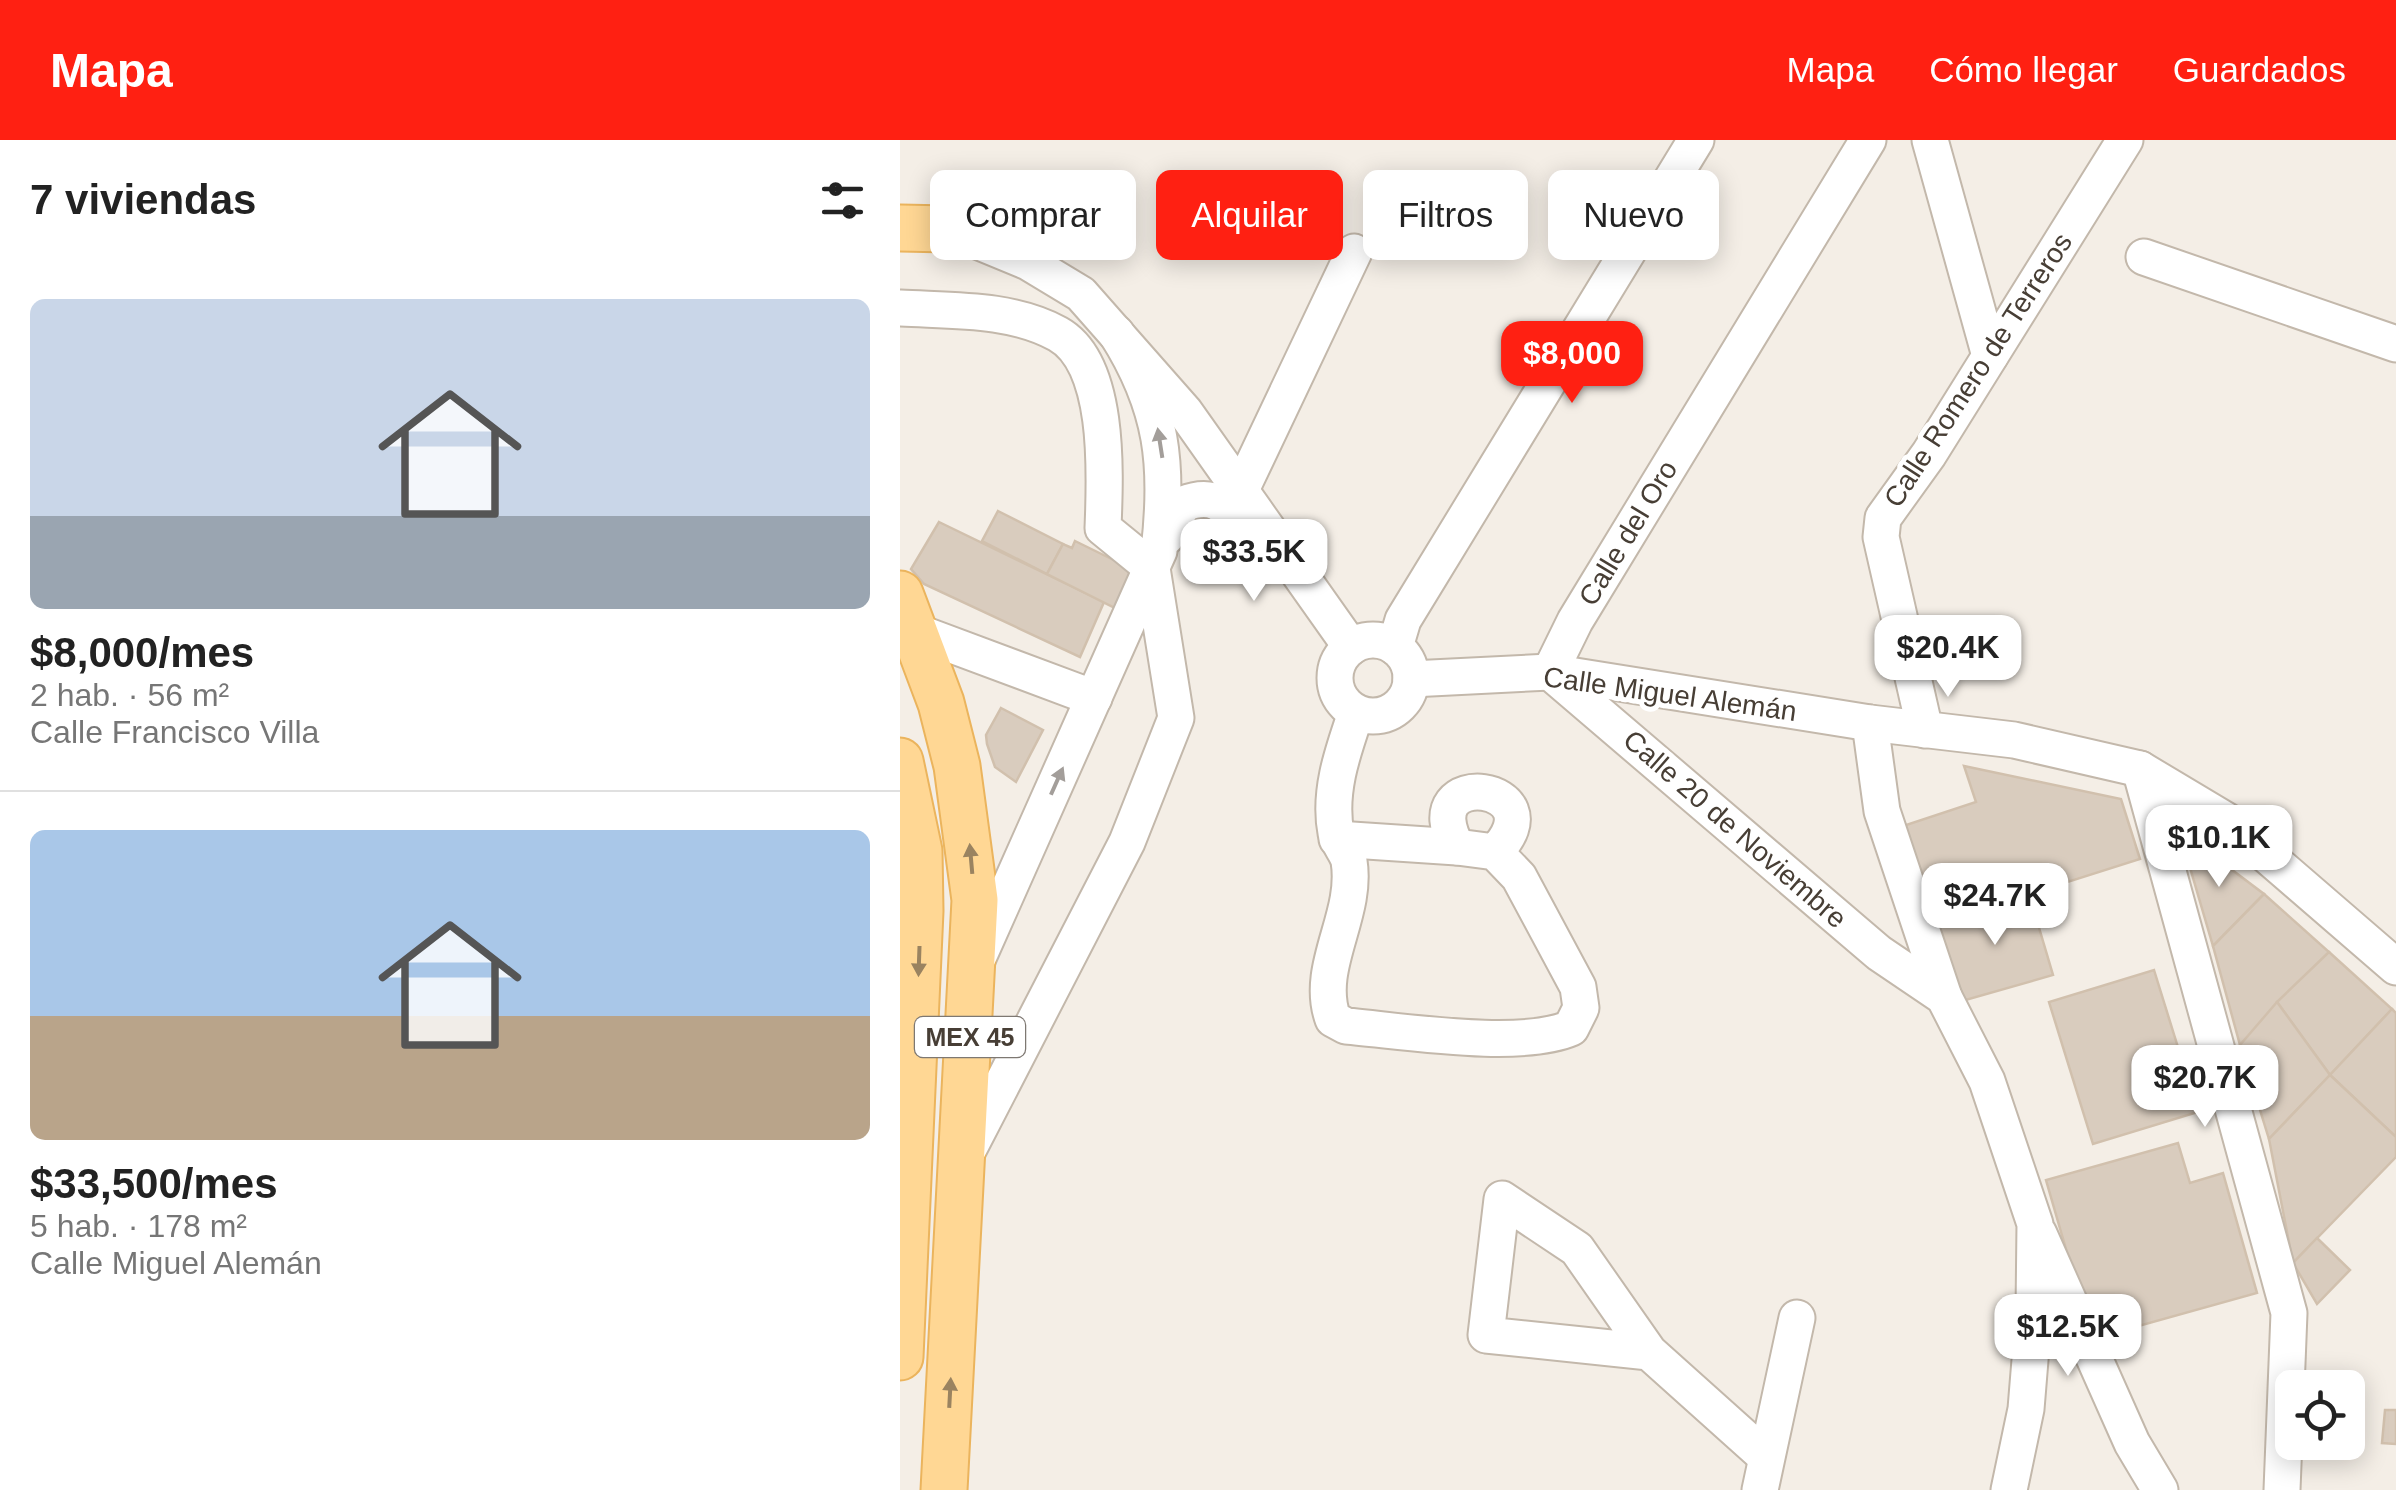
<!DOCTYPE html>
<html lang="es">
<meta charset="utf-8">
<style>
body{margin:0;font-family:Helvetica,sans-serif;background:#f2f2f2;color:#222;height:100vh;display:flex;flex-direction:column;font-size:38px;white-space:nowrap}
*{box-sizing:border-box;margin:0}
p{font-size:32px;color:#767676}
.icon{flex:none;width:55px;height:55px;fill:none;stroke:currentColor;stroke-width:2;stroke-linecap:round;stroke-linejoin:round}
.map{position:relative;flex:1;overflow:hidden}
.drawer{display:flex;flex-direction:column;background:#fff;width:900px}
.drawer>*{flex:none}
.banner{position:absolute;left:30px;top:30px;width:950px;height:90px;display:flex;gap:20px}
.controls{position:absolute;left:1375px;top:1230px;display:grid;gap:20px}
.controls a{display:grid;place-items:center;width:90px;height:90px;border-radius:15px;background:#fff;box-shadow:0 5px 25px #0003;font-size:50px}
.price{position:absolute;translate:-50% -85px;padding:0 22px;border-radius:20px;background:#fff;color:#222;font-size:32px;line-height:65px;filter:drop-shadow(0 2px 5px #0008)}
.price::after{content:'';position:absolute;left:50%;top:60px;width:30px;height:22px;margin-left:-15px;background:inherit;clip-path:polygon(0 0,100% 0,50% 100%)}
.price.selected{background:#ff2012;color:#fff}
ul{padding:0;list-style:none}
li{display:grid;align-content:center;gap:20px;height:530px;padding:0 30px}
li+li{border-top:2px solid #e0e0e0}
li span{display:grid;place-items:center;height:310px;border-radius:15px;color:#555}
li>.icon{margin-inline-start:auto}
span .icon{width:180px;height:180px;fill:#fffc;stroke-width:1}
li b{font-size:42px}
h2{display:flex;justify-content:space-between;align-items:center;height:120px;padding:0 30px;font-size:42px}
.tag{padding:0 35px;border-radius:15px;background:#fff;box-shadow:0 5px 25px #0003;font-size:35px;line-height:90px}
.tag.selected{background:#ff2012;color:#fff}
header{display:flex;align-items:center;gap:60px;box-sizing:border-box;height:140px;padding:0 50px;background:#ff2012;color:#fff}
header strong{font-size:48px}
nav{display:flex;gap:55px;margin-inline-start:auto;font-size:35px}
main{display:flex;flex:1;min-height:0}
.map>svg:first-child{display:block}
.building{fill:#d9ccbe;stroke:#d1c0ad;stroke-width:2.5}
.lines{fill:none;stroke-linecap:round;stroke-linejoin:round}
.minor-casing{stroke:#c3b8ab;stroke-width:39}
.major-casing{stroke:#ebb45d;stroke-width:49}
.minor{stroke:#fff;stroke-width:35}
.major{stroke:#ffd794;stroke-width:45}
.oneway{fill:#a39e9a}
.oneway2{fill:#9a8360}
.labels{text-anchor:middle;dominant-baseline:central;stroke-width:10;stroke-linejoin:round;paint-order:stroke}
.shield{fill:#fff;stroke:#7e7872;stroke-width:2.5}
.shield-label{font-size:25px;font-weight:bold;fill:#473e35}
.street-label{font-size:28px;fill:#473e35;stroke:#fff}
</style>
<header>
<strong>Mapa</strong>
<nav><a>Mapa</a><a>Cómo llegar</a><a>Guardados</a></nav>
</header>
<main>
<section class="drawer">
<h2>7 viviendas<svg class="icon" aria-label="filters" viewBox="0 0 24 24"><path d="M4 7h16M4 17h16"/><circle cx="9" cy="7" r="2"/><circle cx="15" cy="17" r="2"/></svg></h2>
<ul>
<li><span style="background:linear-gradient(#c9d6e8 70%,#9aa5b1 0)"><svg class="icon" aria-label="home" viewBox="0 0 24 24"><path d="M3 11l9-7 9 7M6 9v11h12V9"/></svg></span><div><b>$8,000/mes</b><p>2 hab. · 56 m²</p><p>Calle Francisco Villa</p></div></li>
<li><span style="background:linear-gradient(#a9c7e8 60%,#b9a48a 0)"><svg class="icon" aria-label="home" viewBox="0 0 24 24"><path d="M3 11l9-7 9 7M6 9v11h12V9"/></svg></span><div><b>$33,500/mes</b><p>5 hab. · 178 m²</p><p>Calle Miguel Alemán</p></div></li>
</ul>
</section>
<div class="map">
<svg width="1496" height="1350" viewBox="0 0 1496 1350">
<rect width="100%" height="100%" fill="#f4eee6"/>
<g class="building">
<polygon points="98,371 163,404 147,434 82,401"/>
<polygon points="39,382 204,462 180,517 24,444 11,429"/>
<polygon points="175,401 234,430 215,468 147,434 163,404 172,408"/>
<polygon points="101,568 143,590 116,642 95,627 87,604 86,595"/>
<polygon points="1064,626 1221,659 1240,719 1035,784 1003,686 1076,662"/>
<polygon points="1279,690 1364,754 1313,806"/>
<polygon points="1129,754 1153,835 1062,861 1035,784"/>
<polygon points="1364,754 1429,812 1340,905 1313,806"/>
<polygon points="1429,812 1492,869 1430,935 1377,862"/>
<polygon points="1254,830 1298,972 1193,1004 1149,862"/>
<polygon points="1377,862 1430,935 1369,999 1340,905"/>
<polygon points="1492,869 1496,873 1496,997 1430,935"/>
<polygon points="1430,935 1496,997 1496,1017 1393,1123 1369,999"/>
<polygon points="1278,1003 1290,1043 1323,1033 1357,1153 1192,1199 1146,1040"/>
<polygon points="1417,1098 1450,1130 1417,1164 1393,1123"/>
<polygon points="1485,1270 1496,1270 1496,1304 1482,1303"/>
</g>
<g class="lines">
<defs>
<g id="minor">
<polyline points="968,0 675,481 650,532 979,813 1044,857 1087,941 1135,1084 1134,1171 1126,1269 1109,1350"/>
<polyline points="1030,0 1090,216"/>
<polyline points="23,85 48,89 128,122 181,154 285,272 451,507"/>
<polyline points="1244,117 1496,204"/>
<path d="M 0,168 C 52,171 111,168 158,194 C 211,224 205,336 203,388 L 252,428 L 276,578 L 227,702 L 66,1014"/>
<polyline points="326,364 341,350 454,112"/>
<path d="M 266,397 L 283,364 C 317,351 326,367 345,394"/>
<polyline points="17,492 194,558"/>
<circle cx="473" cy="538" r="38"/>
<polyline points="495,507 503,480 796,0"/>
<polyline points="511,539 650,532 970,583 1114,600 1240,629 1327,681 1496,827"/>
<path d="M 456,573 C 443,611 428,652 436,693 C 438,703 447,712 449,721 C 458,776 414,827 433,879 L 446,886 C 504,891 620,910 671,888 L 681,868 L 678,847 L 619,737 L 595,712 L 557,707 C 510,623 662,644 595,712"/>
<polyline points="970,583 982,671 1044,857"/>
<polyline points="1025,590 981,397 983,378 1029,314 1225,0"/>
<polyline points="1240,629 1389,1173 1382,1350"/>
<polyline points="437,699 557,707"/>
<path d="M 77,820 L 259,411 C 269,326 263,267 216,193"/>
<polyline points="1139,1094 1232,1303 1260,1350"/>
<polyline points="749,1212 677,1109 602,1059 586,1195 749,1212 865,1316"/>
<polyline points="860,1350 897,1178"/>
</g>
<g id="major">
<polyline points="0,88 48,89"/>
<polyline points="0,454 41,563 57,626 75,760 44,1350"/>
<polyline points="0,621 19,711 20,771 0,1217"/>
</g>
</defs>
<use href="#minor" class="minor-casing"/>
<use href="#major" class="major-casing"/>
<use href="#minor" class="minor"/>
<use href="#major" class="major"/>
</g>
<defs><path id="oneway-solid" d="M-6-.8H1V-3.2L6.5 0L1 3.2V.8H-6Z" transform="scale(2.5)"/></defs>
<g class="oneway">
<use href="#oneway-solid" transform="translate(260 303) rotate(-99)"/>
<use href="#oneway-solid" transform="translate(157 641) rotate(-66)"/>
</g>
<g class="oneway2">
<use href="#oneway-solid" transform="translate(71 719) rotate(-95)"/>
<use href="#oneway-solid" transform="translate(19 821) rotate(92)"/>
<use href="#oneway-solid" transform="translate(50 1253) rotate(-87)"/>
</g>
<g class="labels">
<rect class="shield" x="15" y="877" width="110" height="40" rx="8"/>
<g class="shield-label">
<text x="70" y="897">MEX 45</text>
</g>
<g class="street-label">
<text transform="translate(1078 230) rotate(-57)">Calle Romero de Terreros</text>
<text transform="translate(728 393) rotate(-59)">Calle del Oro</text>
<text transform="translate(770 554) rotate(8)">Calle Miguel Alemán</text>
<text transform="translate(835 689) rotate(41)">Calle 20 de Noviembre</text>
</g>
</g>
</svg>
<div class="controls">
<a><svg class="icon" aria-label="locate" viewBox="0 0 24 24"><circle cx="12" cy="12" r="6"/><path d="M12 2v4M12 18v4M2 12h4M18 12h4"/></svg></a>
</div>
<b class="price selected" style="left:672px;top:266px">$8,000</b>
<b class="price" style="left:354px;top:464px">$33.5K</b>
<b class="price" style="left:1048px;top:560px">$20.4K</b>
<b class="price" style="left:1319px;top:750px">$10.1K</b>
<b class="price" style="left:1095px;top:808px">$24.7K</b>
<b class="price" style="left:1305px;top:990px">$20.7K</b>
<b class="price" style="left:1168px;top:1239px">$12.5K</b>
<div class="banner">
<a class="tag">Comprar</a>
<a class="tag selected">Alquilar</a>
<a class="tag">Filtros</a>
<a class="tag">Nuevo</a>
</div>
</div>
</main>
